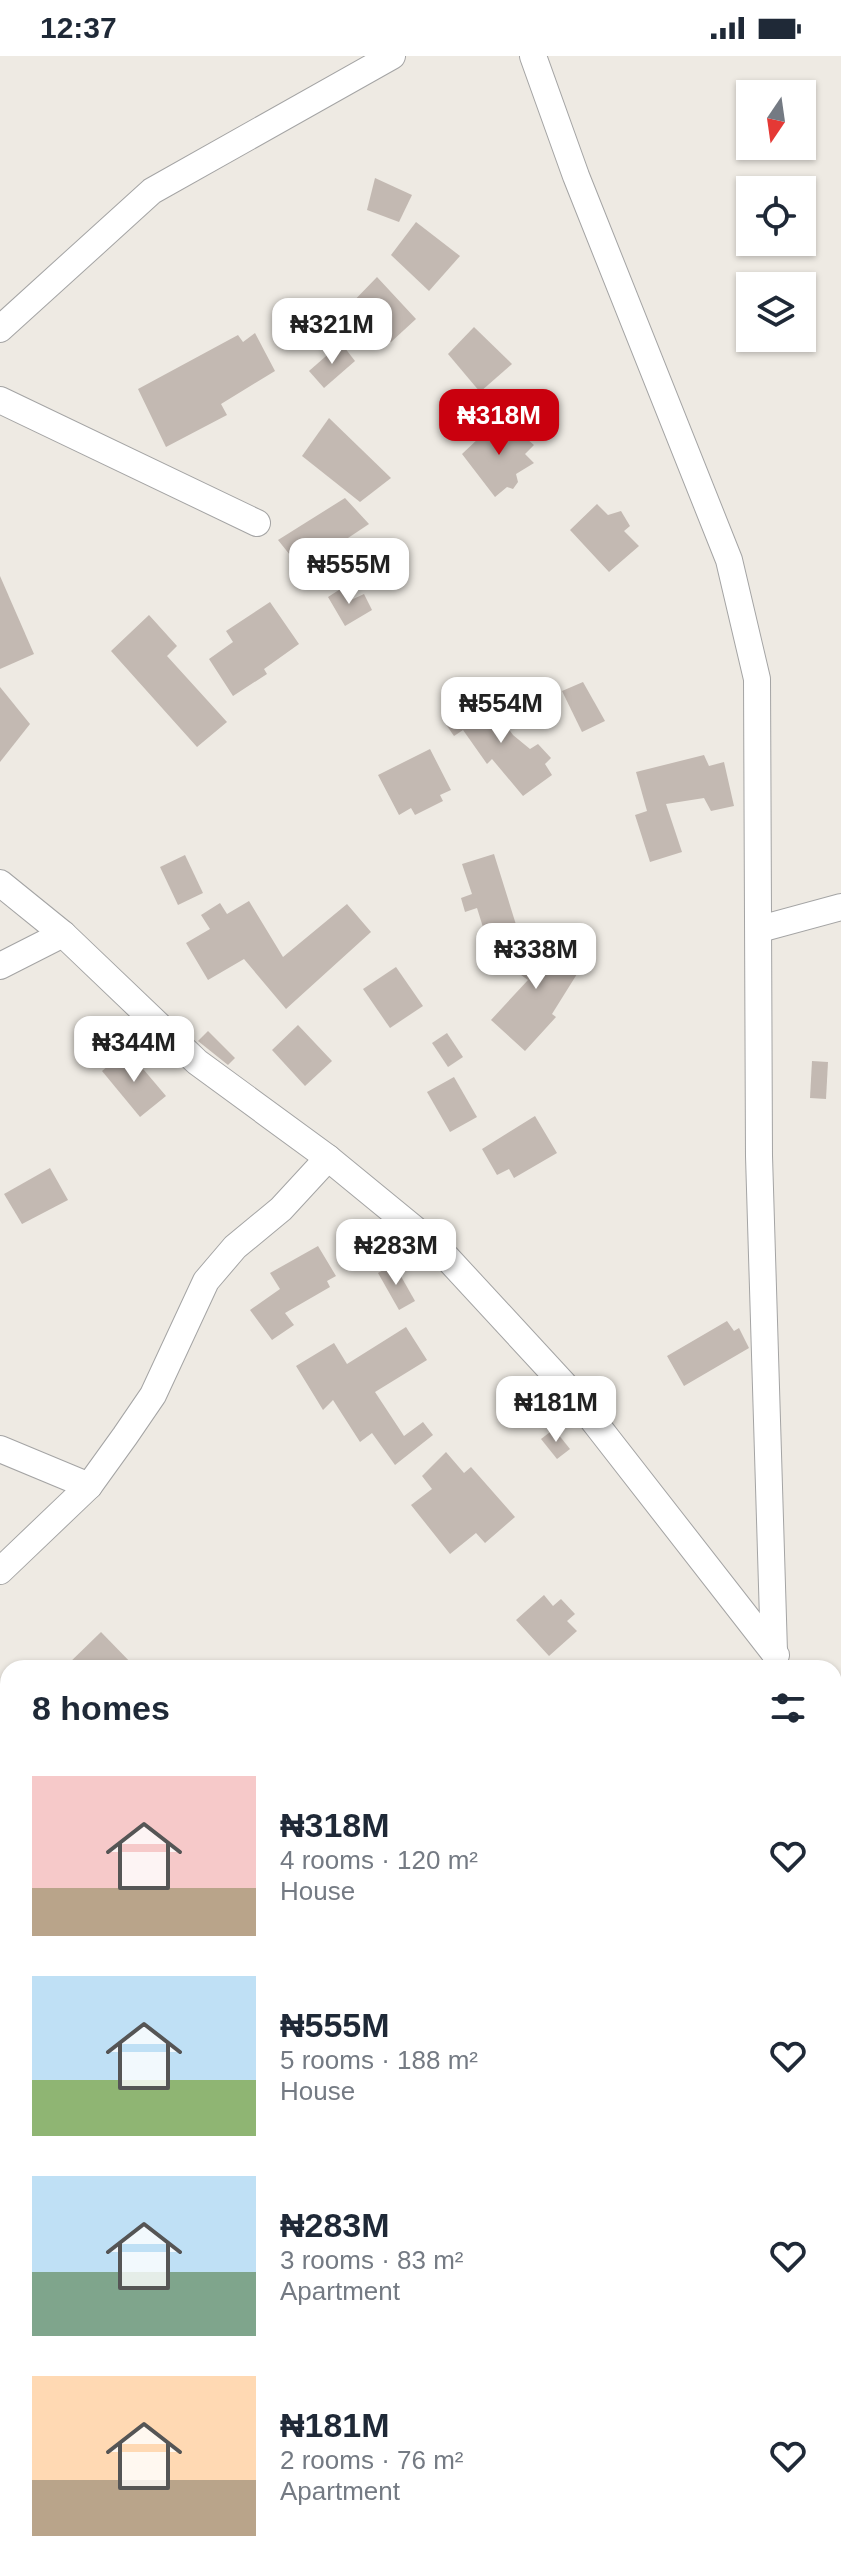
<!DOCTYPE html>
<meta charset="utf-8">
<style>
body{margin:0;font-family:Arial,sans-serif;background:#f6f6f7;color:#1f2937;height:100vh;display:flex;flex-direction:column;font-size:30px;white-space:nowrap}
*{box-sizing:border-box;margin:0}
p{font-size:26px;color:#747a83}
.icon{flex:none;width:44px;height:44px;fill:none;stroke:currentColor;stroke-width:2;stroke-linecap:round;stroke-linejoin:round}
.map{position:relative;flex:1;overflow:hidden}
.drawer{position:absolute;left:0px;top:1604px;width:842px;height:914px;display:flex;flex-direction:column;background:#fff;border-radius:24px 24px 0 0;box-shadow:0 2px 6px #0004}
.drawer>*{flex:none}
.needle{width:52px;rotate:193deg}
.tools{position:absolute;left:736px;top:24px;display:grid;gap:16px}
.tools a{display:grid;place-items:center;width:80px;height:80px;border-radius:0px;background:#fff;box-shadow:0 2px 6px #0004;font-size:40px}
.price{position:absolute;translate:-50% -68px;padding:0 18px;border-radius:16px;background:#fff;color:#222;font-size:26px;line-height:52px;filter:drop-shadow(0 2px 4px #0008)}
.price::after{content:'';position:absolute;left:50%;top:48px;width:24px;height:18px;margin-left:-12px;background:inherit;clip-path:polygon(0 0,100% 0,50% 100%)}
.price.selected{background:#ca000e;color:#fff}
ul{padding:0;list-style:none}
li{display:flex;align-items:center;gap:24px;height:200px;padding:0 32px}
li span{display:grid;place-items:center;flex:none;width:224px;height:160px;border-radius:0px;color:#555}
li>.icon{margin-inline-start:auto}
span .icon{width:96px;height:96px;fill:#fffc;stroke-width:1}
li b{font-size:34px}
h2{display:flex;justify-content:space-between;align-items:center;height:96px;padding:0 32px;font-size:34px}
.status{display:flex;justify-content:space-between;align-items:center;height:56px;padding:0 40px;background:#fff;direction:ltr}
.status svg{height:22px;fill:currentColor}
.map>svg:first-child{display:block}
.building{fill:#c3b9b2}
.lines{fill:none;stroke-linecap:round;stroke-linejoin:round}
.minor-casing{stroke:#a4a4a4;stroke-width:28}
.minor{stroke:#fff;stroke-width:26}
</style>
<div class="status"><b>12:37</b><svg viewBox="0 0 49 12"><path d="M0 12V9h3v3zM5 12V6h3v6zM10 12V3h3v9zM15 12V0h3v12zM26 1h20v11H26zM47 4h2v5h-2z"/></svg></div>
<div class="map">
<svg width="841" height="2517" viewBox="0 0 841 2517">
<rect width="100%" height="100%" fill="#eeeae3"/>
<g class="building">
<polygon points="375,122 412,139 399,166 367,154"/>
<polygon points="416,166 460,200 429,235 391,199"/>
<polygon points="377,221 416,263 391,286 375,270 367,275 347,252"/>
<polygon points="474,271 512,308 480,336 448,298"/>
<polygon points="255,277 275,315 221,348 227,359 166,391 138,333 238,279 243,286"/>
<polygon points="341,287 355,305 324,332 309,315"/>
<polygon points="329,362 391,422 360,446 302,400"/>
<polygon points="497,365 507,375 512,370 534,389 525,398 534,407 516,418 518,426 513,433 507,431 495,441 462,398"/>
<polygon points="345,442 369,468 327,496 331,502 317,509 305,490 290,499 278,484"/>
<polygon points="597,448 608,459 621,455 630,470 624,475 639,490 609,516 570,474"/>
<polygon points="0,520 34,598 0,613"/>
<polygon points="342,532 351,544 364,538 372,554 345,570 328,541"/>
<polygon points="270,546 299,588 264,613 267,618 233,640 209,603 233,586 226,575"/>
<polygon points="149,559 177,590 167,600 227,666 197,691 111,595"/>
<polygon points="583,626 605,665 582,676 562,635"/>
<polygon points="0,631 30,668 0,706"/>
<polygon points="483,638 513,679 530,693 538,688 551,702 545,708 552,719 523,740 492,703 487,708 463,674 454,680 445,667"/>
<polygon points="430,693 451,734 440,739 443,745 415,759 411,752 399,759 378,719"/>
<polygon points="704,699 709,710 724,706 734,750 711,755 704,742 666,748 682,796 650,806 635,759 647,755 636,716"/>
<polygon points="494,798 518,875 487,884 477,852 465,856 461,842 472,838 462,808"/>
<polygon points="185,799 203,837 178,849 160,811"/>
<polygon points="249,845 283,901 347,848 371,876 286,953 244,903 208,924 186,887 210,873 201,859 220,847 227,858"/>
<polygon points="533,877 582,910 552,958 556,961 525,995 491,964 528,924 510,911"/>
<polygon points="396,911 423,950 390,972 363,933"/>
<polygon points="298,969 332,1005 305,1030 272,994"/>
<polygon points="208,975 235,1002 228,1009 198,985"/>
<polygon points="447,977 463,1001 448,1011 432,987"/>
<polygon points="127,994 166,1040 140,1061 102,1015"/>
<polygon points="812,1005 828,1006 826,1043 810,1042"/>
<polygon points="454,1021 477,1061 450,1076 427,1036"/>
<polygon points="535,1060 557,1097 514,1122 509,1113 497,1119 482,1093"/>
<polygon points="50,1112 68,1144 22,1168 4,1138"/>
<polygon points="318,1190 336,1220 327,1225 330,1231 285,1257 294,1269 272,1284 250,1254 280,1233 270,1217"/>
<polygon points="394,1208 415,1245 399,1254 378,1217"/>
<polygon points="727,1265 734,1275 739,1272 749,1292 684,1330 667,1300"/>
<polygon points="406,1271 427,1304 375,1336 404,1380 423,1366 433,1379 395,1409 372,1377 360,1386 333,1344 323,1354 296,1310 334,1287 347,1308"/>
<polygon points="554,1373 570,1393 557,1403 541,1383"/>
<polygon points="446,1396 464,1417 471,1411 515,1461 485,1487 476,1477 450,1498 411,1449 432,1433 422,1420"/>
<polygon points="544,1539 553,1550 561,1543 575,1558 567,1565 577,1575 549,1600 516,1564"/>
<polygon points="101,1576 136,1612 64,1612"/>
</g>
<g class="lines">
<defs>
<g id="minor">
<polyline points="533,0 576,120 729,504 757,623 759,1100 774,1596"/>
<polyline points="0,273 152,135 392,0"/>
<polyline points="0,344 257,467"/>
<polyline points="0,827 63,878 197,1006 328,1102 439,1193 571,1336 776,1599"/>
<polyline points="760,873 841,851"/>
<polyline points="0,910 63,878"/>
<polyline points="0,1393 89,1430"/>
<polyline points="0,1515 89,1430 125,1380 153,1339 206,1225 235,1191 281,1153 328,1102"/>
<polyline points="834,1724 841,1739"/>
<polyline points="834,1946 841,1943"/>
<polyline points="834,2088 841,2094"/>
<polyline points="0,2122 8,2118"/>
<polyline points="834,2235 841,2223"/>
<polyline points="0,2343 8,2351"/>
</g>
</defs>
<use href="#minor" class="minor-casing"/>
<use href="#minor" class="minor"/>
</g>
</svg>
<div class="tools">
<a><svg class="needle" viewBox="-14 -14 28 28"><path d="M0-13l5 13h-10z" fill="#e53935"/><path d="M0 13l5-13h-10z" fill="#747a83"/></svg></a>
<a><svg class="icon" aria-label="locate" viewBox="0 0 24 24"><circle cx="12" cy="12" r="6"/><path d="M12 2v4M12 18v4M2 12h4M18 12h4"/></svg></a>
<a><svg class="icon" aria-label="layers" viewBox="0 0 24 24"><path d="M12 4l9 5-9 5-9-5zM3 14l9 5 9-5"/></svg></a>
</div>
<b class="price" style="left:332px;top:310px">₦321M</b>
<b class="price selected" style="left:499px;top:401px">₦318M</b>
<b class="price" style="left:349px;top:550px">₦555M</b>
<b class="price" style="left:501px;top:689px">₦554M</b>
<b class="price" style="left:536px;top:935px">₦338M</b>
<b class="price" style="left:134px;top:1028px">₦344M</b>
<b class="price" style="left:396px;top:1231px">₦283M</b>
<b class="price" style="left:556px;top:1388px">₦181M</b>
<section class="drawer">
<h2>8 homes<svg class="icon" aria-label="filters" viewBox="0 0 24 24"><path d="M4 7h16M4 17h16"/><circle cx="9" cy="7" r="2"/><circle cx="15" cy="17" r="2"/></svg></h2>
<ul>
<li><span style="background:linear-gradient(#f6c9c9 70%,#b9a48a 0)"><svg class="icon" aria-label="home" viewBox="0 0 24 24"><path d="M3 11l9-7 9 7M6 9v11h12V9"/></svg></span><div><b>₦318M</b><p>4 rooms · 120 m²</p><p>House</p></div><svg class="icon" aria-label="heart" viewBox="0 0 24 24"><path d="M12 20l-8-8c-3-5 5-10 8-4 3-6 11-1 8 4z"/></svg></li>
<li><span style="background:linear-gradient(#bfe0f5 65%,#8fb573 0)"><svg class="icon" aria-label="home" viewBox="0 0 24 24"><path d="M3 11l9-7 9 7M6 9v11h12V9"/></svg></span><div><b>₦555M</b><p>5 rooms · 188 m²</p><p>House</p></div><svg class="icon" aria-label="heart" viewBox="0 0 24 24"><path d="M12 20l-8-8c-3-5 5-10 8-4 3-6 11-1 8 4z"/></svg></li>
<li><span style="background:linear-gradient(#bfe0f5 60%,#7fa58c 0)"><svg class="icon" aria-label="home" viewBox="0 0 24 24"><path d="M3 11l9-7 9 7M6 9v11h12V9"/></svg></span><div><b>₦283M</b><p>3 rooms · 83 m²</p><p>Apartment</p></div><svg class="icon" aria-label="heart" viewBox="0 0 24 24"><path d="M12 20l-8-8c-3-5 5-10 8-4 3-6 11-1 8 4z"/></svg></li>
<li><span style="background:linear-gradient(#ffd9b3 65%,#b9a48a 0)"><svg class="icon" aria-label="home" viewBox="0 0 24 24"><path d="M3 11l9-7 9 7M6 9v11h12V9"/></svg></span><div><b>₦181M</b><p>2 rooms · 76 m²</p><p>Apartment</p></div><svg class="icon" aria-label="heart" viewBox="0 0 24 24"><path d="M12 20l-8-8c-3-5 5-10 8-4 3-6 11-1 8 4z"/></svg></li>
</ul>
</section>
</div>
